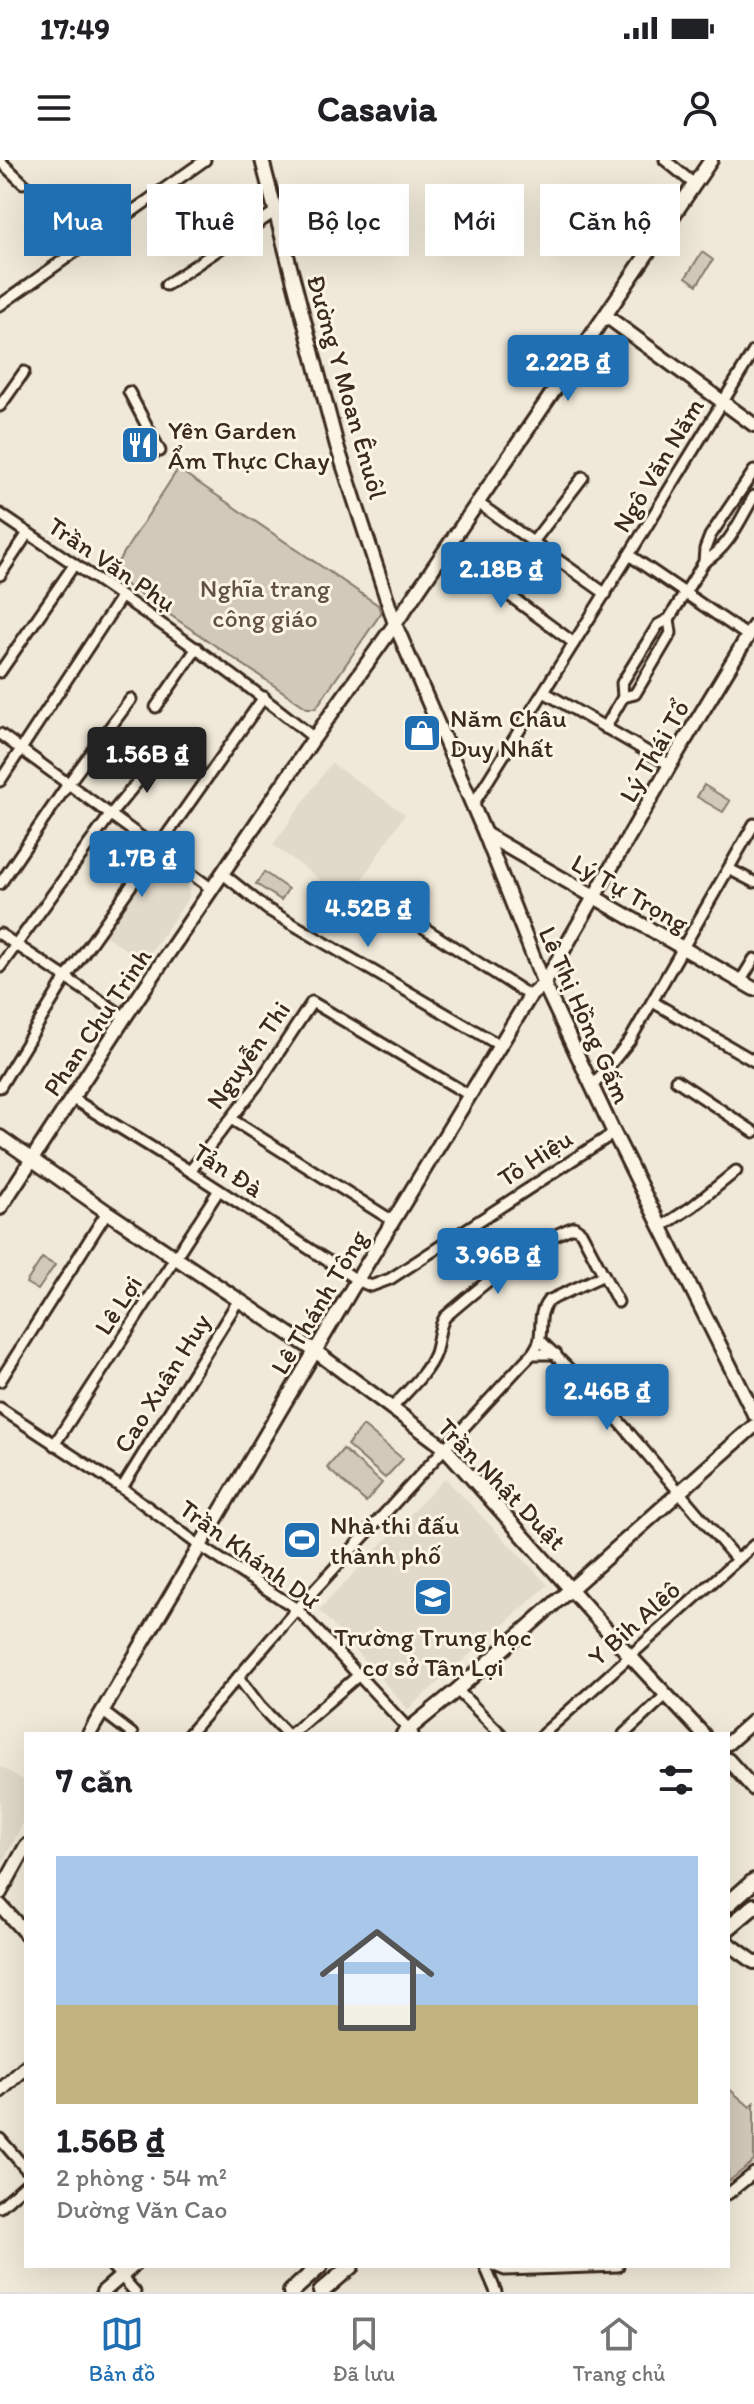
<!DOCTYPE html>
<html lang="vi">
<meta charset="utf-8">
<style>
body{margin:0;font-family:Itim,sans-serif;background:#f2f2f2;color:#202124;height:100vh;display:flex;flex-direction:column;font-size:30px;white-space:nowrap}
*{box-sizing:border-box;margin:0}
p{font-size:26px;color:#757577}
.icon{flex:none;width:44px;height:44px;fill:none;stroke:currentColor;stroke-width:2;stroke-linecap:round;stroke-linejoin:round}
.map{position:relative;flex:1;overflow:hidden}
.panel{position:absolute;left:24px;top:1572px;width:706px;height:536px;display:flex;flex-direction:column;background:#fff;border-radius:0px;box-shadow:0 8px 32px #0002}
.panel>*{flex:none}
.hud{position:absolute;left:24px;top:24px;width:706px;height:72px;display:flex;gap:16px}
.price{position:absolute;translate:-50% -68px;padding:0 18px;border-radius:8px;background:#1f6fb2;color:#fff;font-size:26px;line-height:52px;filter:drop-shadow(0 2px 4px #0008)}
.price::after{content:'';position:absolute;left:50%;top:48px;width:24px;height:18px;margin-left:-12px;background:inherit;clip-path:polygon(0 0,100% 0,50% 100%)}
.price.selected{background:#222;color:#fff}
ul{padding:0;list-style:none}
li{display:grid;align-content:center;gap:16px;height:424px;padding:0 32px}
li+li{border-top:2px solid #e0e0e0}
li span{display:grid;place-items:center;height:248px;border-radius:0px;color:#555}
li>.icon{margin-inline-start:auto}
span .icon{width:144px;height:144px;fill:#fffc;stroke-width:1}
li b{font-size:34px}
h2{display:flex;justify-content:space-between;align-items:center;height:96px;padding:0 32px;font-size:34px}
.pill{padding:0 28px;border-radius:0px;background:#fff;box-shadow:0 8px 32px #0002;font-size:28px;line-height:72px}
.pill.selected{background:#1f6fb2;color:#fff}
.status{display:flex;justify-content:space-between;align-items:center;height:56px;padding:0 40px;background:#fff;direction:ltr}
.status svg{height:22px;fill:currentColor}
header{display:flex;justify-content:space-between;align-items:center;height:104px;padding:0 32px;background:#fff;font-size:36px;font-weight:800}
.menu{display:flex;justify-content:space-around;align-items:center;height:112px;border-top:2px solid #e0e0e0;background:#fff;font-size:22px;color:#757577}
.menu a{display:grid;justify-items:center;gap:4px}
.menu .selected{color:#1f6fb2}
.map>svg:first-child{display:block}
.built{fill:#e1d9c9}
.green{fill:#d2c9ba;stroke:#867a6c;stroke-width:2}
.lines{fill:none;stroke-linecap:round;stroke-linejoin:round}
.street-casing{stroke:#3b2a1e;stroke-width:15}
.secondary-casing{stroke:#3b2a1e;stroke-width:18}
.primary-casing{stroke:#3b2a1e;stroke-width:20}
.street{stroke:#fcf5e5;stroke-width:9}
.secondary{stroke:#fcf5e5;stroke-width:12}
.primary{stroke:#fcf5e5;stroke-width:14}
.labels{text-anchor:middle;dominant-baseline:central;stroke-width:6;stroke-linejoin:round;paint-order:stroke}
.street-label{font-size:26px;fill:#3b2a1e;stroke:#fcf5e5}
.poi-label{font-size:26px;fill:#3b2a1e;stroke:#fcf5e5;text-anchor:start}
.park-label{font-size:26px;fill:#615245;stroke:#fcf5e5}
</style>
<div class="status"><b>17:49</b><svg viewBox="0 0 49 12"><path d="M0 12V9h3v3zM5 12V6h3v6zM10 12V3h3v9zM15 12V0h3v12zM26 1h20v11H26zM47 4h2v5h-2z"/></svg></div>
<header><svg class="icon" aria-label="menu" viewBox="0 0 24 24"><path d="M4 6h16M4 12h16M4 18h16"/></svg>Casavia<svg class="icon" aria-label="person" viewBox="0 0 24 24"><circle cx="12" cy="8" r="4"/><path d="M4 21q1-7 8-7t8 7"/></svg></header>
<div class="map">
<svg width="754" height="2132" viewBox="0 0 754 2132">
<rect width="100%" height="100%" fill="#f0e9d9"/>
<filter id="ink" filterUnits="userSpaceOnUse"><feTurbulence type="fractalNoise" baseFrequency=".0125" numOctaves="2"/><feDisplacementMap in="SourceGraphic" scale="16" xChannelSelector="R" yChannelSelector="G"/><feConvolveMatrix kernelMatrix="1 2 1 2 8 2 1 2 1" color-interpolation-filters="sRGB"/></filter>
<g filter="url(#ink)">
<g class="built">
<polygon points="331,603 405,654 348,740 273,685"/>
<polygon points="163,706 188,723 189,737 144,802 103,774 149,708"/>
<polygon points="445,1318 548,1425 408,1549 319,1450"/>
<polygon points="0,1606 26,1622 26,1658 0,1707"/>
</g>
<g class="green">
<polygon points="702,92 713,100 697,125 686,117"/>
<polygon points="178,309 378,445 381,453 316,548 307,548 110,414"/>
<polygon points="704,625 730,641 723,652 697,637"/>
<polygon points="264,712 288,729 281,740 256,724"/>
<polygon points="42,1098 55,1105 38,1130 26,1123"/>
<polygon points="363,1266 403,1299 385,1318 347,1285"/>
<polygon points="343,1289 382,1323 366,1342 327,1308"/>
<polygon points="728,1928 750,1947 754,1943 754,2001 728,2022"/>
</g>
<g class="lines">
<defs>
<g id="street">
<polyline points="665,0 694,24"/>
<polyline points="0,1 23,23"/>
<polyline points="166,125 276,51"/>
<polyline points="0,145 205,0"/>
<polyline points="129,232 160,291"/>
<polyline points="0,246 24,212"/>
<polyline points="478,343 606,434"/>
<path d="M 0,354 C 106,426 214,497 314,578"/>
<polyline points="533,382 583,317"/>
<polyline points="446,389 574,483"/>
<polyline points="629,395 748,476"/>
<path d="M 704,402 C 729,388 740,360 754,336"/>
<polyline points="0,415 28,373"/>
<polyline points="0,512 74,405"/>
<polyline points="544,532 670,605"/>
<polyline points="623,537 635,534 671,473 669,459"/>
<polyline points="156,547 197,488"/>
<polyline points="605,568 623,537 622,523 658,465 669,459 704,402 705,389 710,376 754,311"/>
<polyline points="0,574 212,729"/>
<polyline points="0,621 121,437"/>
<polyline points="472,646 629,395 754,191"/>
<polyline points="729,709 754,722"/>
<polyline points="223,714 267,749 499,885"/>
<polyline points="0,724 68,624 131,539"/>
<polyline points="393,748 530,836"/>
<polyline points="0,774 125,857"/>
<polyline points="0,807 111,654 159,596"/>
<polyline points="740,822 754,799"/>
<polyline points="653,842 754,901"/>
<polyline points="676,920 754,972"/>
<polyline points="593,926 630,880 754,664"/>
<polyline points="0,927 66,818 264,537"/>
<polyline points="73,939 190,1011 357,1120 371,1126 390,1119 614,973"/>
<polyline points="231,959 393,1061"/>
<polyline points="190,1011 258,924 312,842 469,935"/>
<polyline points="661,1067 693,1046 736,1011"/>
<polyline points="540,1180 607,1247 737,1400"/>
<path d="M 532,1194 C 535,1190 537,1186 539,1182 C 543,1167 537,1155 548,1141 L 604,1115"/>
<polyline points="0,1221 107,1052"/>
<polyline points="0,1248 122,1328 200,1386 297,1449 413,1574"/>
<path d="M 392,1248 C 406,1232 427,1214 435,1193 C 439,1181 438,1168 445,1157 C 480,1127 531,1083 574,1067 L 581,1072 L 618,1142"/>
<polyline points="54,1285 219,1030"/>
<polyline points="122,1328 238,1141"/>
<polyline points="238,1517 260,1546 287,1574"/>
<polyline points="457,1530 501,1574"/>
<polyline points="102,1551 132,1574"/>
<polyline points="189,1574 297,1449 524,1202 532,1194 556,1194"/>
<polyline points="291,1574 360,1514"/>
<polyline points="543,1574 754,1385"/>
<polyline points="624,1574 666,1535"/>
<polyline points="0,1979 26,2009"/>
<polyline points="728,2034 754,2013"/>
<polyline points="0,2047 26,2024"/>
<polyline points="112,2106 135,2132"/>
<polyline points="485,2106 496,2132"/>
<polyline points="495,2106 505,2110 618,2106"/>
</g>
<g id="secondary">
<polyline points="262,0 337,286 395,464 485,674 544,824 614,973 754,1254"/>
<polyline points="606,156 754,265"/>
<polyline points="485,674 754,829"/>
<polyline points="0,977 107,1052 315,1191 445,1288 630,1496 703,1574"/>
<polyline points="0,1048 125,857 314,578 395,464 711,0"/>
<polyline points="89,1574 357,1120 530,836 544,824 670,605 754,466"/>
<polyline points="403,1574 457,1530 754,1266"/>
<polyline points="728,1583 754,1560"/>
<polyline points="728,1600 754,1629"/>
<polyline points="0,1733 26,1686"/>
<polyline points="0,1745 26,1774"/>
<polyline points="728,1783 754,1802"/>
<polyline points="0,1931 26,1907"/>
<polyline points="103,2132 133,2106"/>
</g>
<g id="primary">
<polyline points="728,1744 754,1721"/>
<polyline points="728,1768 754,1746"/>
<polyline points="291,2132 320,2106"/>
<polyline points="321,2132 351,2106"/>
</g>
</defs>
<use href="#street" class="street-casing"/>
<use href="#secondary" class="secondary-casing"/>
<use href="#primary" class="primary-casing"/>
<use href="#street" class="street"/>
<use href="#secondary" class="secondary"/>
<use href="#primary" class="primary"/>
</g>
</g>
<defs>
<symbol id="restaurant-square" viewBox="-11 -11 22 22"><rect x="-9" y="-9" width="18" height="18" rx="4" fill="#1f6fb2" stroke="#fcf5e5"/><path d="M-5-6h1v4h1v-4h1v4h1v-4h1v5L-1.5 .5V6h-2V.5L-5-1ZM5-6V6H3V1.5H1.5Q1.5-4 5-6Z" fill="#fff"/></symbol>
<symbol id="shop-square" viewBox="-11 -11 22 22"><rect x="-9" y="-9" width="18" height="18" rx="4" fill="#1f6fb2" stroke="#fcf5e5"/><path d="M-5-2.5h2.3a2.7 3.5 0 0 1 5.4 0H5L5.5 6h-11ZM-1.5-2.5h3a1.5 2.3 0 0 0-3 0Z" fill="#fff"/></symbol>
<symbol id="stadium-square" viewBox="-11 -11 22 22"><rect x="-9" y="-9" width="18" height="18" rx="4" fill="#1f6fb2" stroke="#fcf5e5"/><path d="M0-5a6.5 5 0 1 0 0 10a6.5 5 0 1 0 0-10ZM-3.5-1.8h7v3.6h-7Z" fill="#fff"/></symbol>
<symbol id="school-square" viewBox="-11 -11 22 22"><rect x="-9" y="-9" width="18" height="18" rx="4" fill="#1f6fb2" stroke="#fcf5e5"/><path d="M0-5L7-2L0 1L-7-2ZM-4 1L0 2.5L4 1V4Q0 6-4 4Z" fill="#fff"/></symbol>
</defs>
<g fill-rule="evenodd">
<use href="#restaurant-square" x="118" y="263" width="44" height="44"/>
<use href="#shop-square" x="400" y="551" width="44" height="44"/>
<use href="#stadium-square" x="280" y="1358" width="44" height="44"/>
<use href="#school-square" x="411" y="1415" width="44" height="44"/>
</g>
<g class="labels">
<g class="street-label">
<text transform="translate(347 227) rotate(74)">Đường Y Moan Ênuôl</text>
<text transform="translate(658 305) rotate(-59)">Ngô Văn Năm</text>
<text transform="translate(112 404) rotate(34)">Trần Văn Phụ</text>
<text transform="translate(654 591) rotate(-60)">Lý Thái Tổ</text>
<text transform="translate(630 733) rotate(30)">Lý Tự Trọng</text>
<text transform="translate(585 855) rotate(66)">Lê Thị Hồng Gấm</text>
<text transform="translate(97 862) rotate(-56)">Phan Chu Trinh</text>
<text transform="translate(248 895) rotate(-55)">Nguyễn Thi</text>
<text transform="translate(535 998) rotate(-33)">Tô Hiệu</text>
<text transform="translate(228 1010) rotate(33)">Tản Đà</text>
<text transform="translate(319 1142) rotate(-59)">Lê Thánh Tông</text>
<text transform="translate(118 1145) rotate(-57)">Lê Lợi</text>
<text transform="translate(162 1223) rotate(-58)">Cao Xuân Huy</text>
<text transform="translate(502 1324) rotate(46)">Trần Nhật Duật</text>
<text transform="translate(250 1394) rotate(36)">Trần Khánh Dư</text>
<text transform="translate(634 1463) rotate(-42)">Y Bih Alêô</text>
</g>
<g class="poi-label">
<text x="168" y="270">Yên Garden<tspan x="168" dy="30">Ẩm Thực Chay</tspan></text>
<text x="450" y="558">Năm Châu<tspan x="450" dy="30">Duy Nhất</tspan></text>
<text x="330" y="1365">Nhà thi đấu<tspan x="330" dy="30">thành phố</tspan></text>
<text x="433" y="1477" text-anchor="middle">Trường Trung học<tspan x="433" dy="30">cơ sở Tân Lợi</tspan></text>
</g>
<g class="park-label">
<text x="265" y="428">Nghĩa trang<tspan x="265" dy="30">công giáo</tspan></text>
</g>
</g>
</svg>
<b class="price" style="left:568px;top:243px">2.22B ₫</b>
<b class="price" style="left:501px;top:450px">2.18B ₫</b>
<b class="price selected" style="left:147px;top:635px">1.56B ₫</b>
<b class="price" style="left:142px;top:739px">1.7B ₫</b>
<b class="price" style="left:368px;top:789px">4.52B ₫</b>
<b class="price" style="left:498px;top:1136px">3.96B ₫</b>
<b class="price" style="left:607px;top:1272px">2.46B ₫</b>
<div class="hud">
<a class="pill selected">Mua</a>
<a class="pill">Thuê</a>
<a class="pill">Bộ lọc</a>
<a class="pill">Mới</a>
<a class="pill">Căn hộ</a>
</div>
<section class="panel">
<h2>7 căn<svg class="icon" aria-label="filters" viewBox="0 0 24 24"><path d="M4 7h16M4 17h16"/><circle cx="9" cy="7" r="2"/><circle cx="15" cy="17" r="2"/></svg></h2>
<ul>
<li><span style="background:linear-gradient(#a9c7e8 60%,#c2b280 0)"><svg class="icon" aria-label="home" viewBox="0 0 24 24"><path d="M3 11l9-7 9 7M6 9v11h12V9"/></svg></span><div><b>1.56B ₫</b><p>2 phòng · 54 m²</p><p>Dường Văn Cao</p></div></li>
</ul>
</section>
</div>
<nav class="menu">
<a class="selected"><svg class="icon" aria-label="map" viewBox="0 0 24 24"><path d="M3 6l6-2 6 2 6-2v14l-6 2-6-2-6 2zM9 4v14M15 6v14"/></svg>Bản đồ</a>
<a><svg class="icon" aria-label="saved" viewBox="0 0 24 24"><path d="M7 4h10v16l-5-4-5 4z"/></svg>Đã lưu</a>
<a><svg class="icon" aria-label="home" viewBox="0 0 24 24"><path d="M3 11l9-7 9 7M6 9v11h12V9"/></svg>Trang chủ</a>
</nav>
